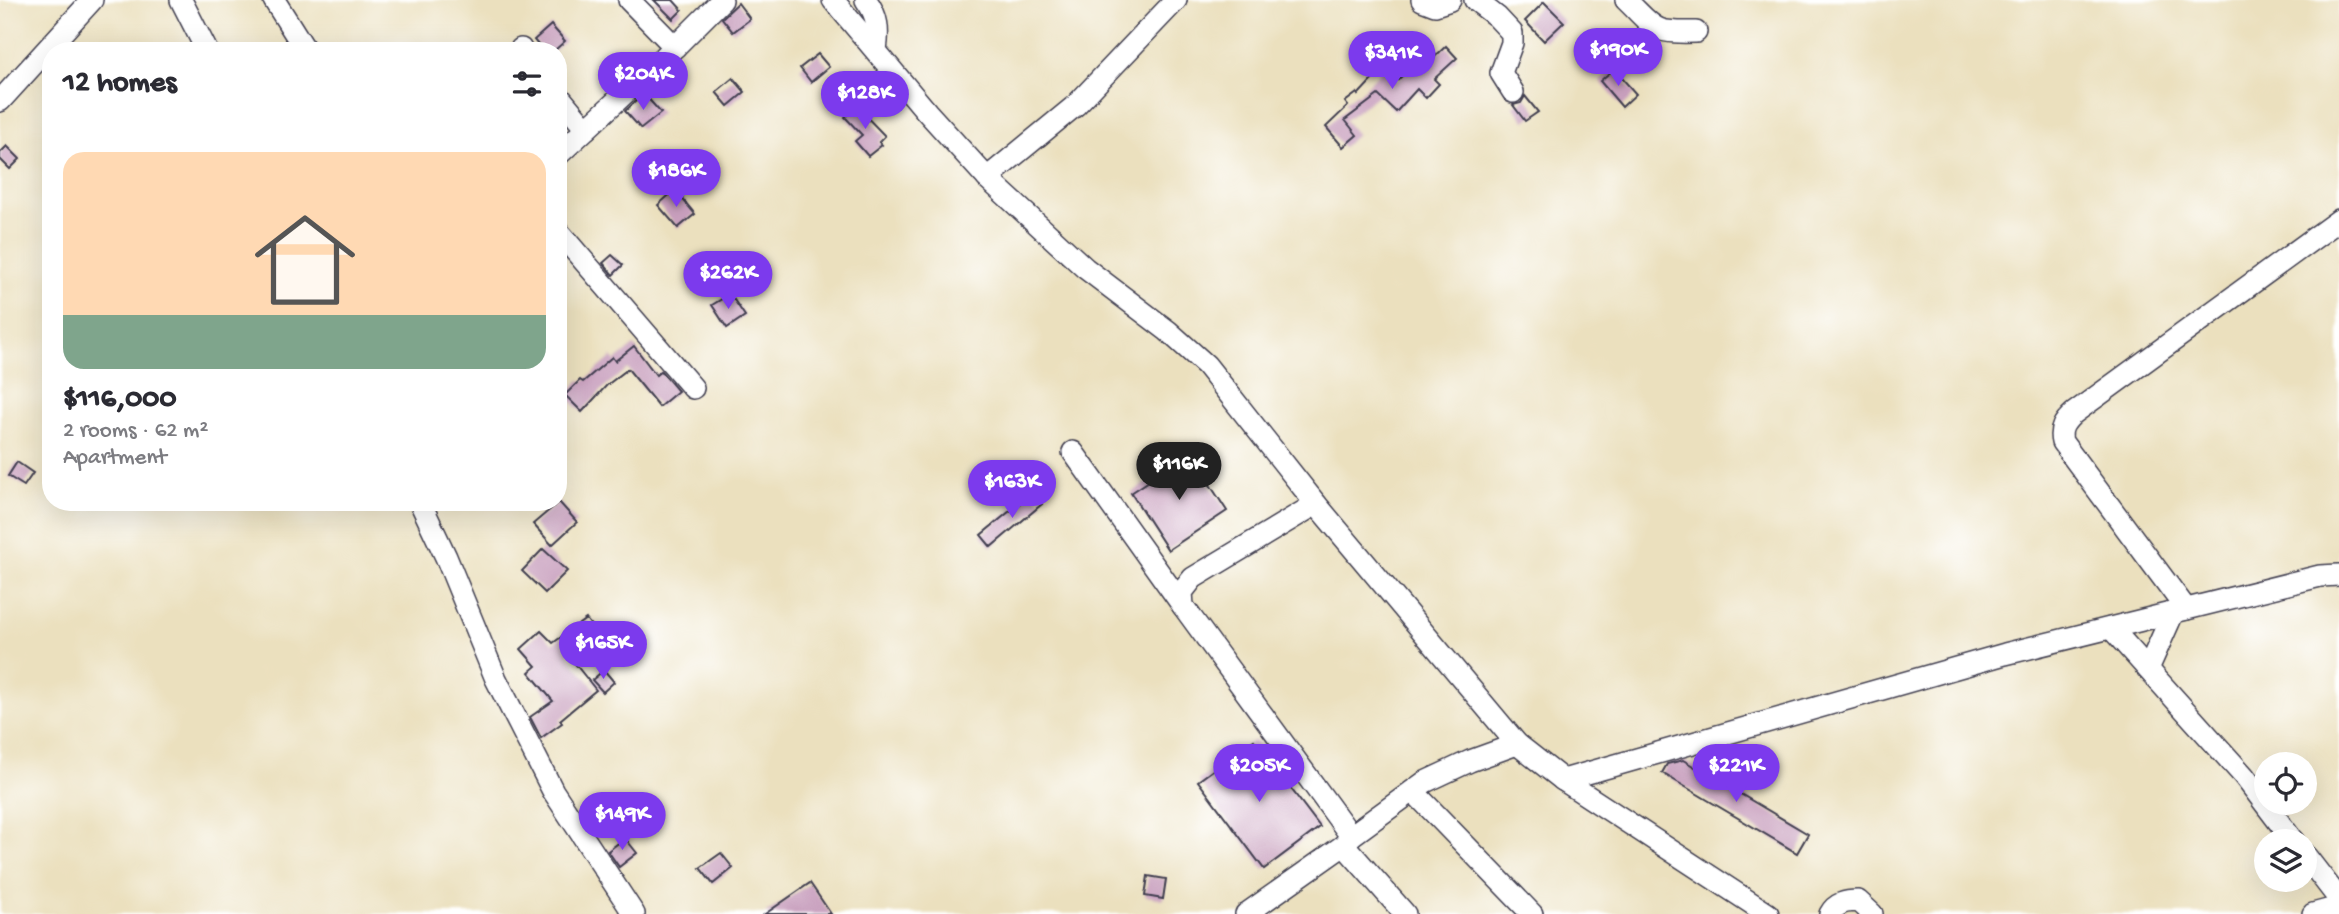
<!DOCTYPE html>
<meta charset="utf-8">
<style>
body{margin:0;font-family:"Gochi Hand",sans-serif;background:#f7f7f7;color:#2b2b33;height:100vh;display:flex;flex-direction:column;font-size:26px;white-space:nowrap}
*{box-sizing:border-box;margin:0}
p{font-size:23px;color:#7c7c81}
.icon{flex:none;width:38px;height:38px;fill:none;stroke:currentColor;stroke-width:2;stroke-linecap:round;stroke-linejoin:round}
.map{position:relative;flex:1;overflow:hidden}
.details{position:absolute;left:42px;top:42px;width:525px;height:469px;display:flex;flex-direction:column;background:#fff;border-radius:28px;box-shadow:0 7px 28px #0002}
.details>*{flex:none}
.controls{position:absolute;left:2254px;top:752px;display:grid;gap:14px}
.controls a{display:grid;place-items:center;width:63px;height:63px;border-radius:50%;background:#fff;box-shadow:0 7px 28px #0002;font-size:35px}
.price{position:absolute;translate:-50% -60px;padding:0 16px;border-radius:24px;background:#7c3aed;color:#fff;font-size:23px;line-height:46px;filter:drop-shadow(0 2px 4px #0008)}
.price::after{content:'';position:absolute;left:50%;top:42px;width:21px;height:16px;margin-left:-10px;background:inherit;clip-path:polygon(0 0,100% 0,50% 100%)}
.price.active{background:#222;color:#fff}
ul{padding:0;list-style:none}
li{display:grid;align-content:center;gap:14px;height:371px;padding:0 21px}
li+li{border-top:2px solid #e1e1e2}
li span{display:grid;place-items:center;height:217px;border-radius:21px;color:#555}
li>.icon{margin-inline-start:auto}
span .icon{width:126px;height:126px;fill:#fffc;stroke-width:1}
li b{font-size:30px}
h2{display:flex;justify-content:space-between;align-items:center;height:84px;padding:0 21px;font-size:30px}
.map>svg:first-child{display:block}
.building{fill:#c89fbd}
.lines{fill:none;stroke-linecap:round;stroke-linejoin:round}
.minor-casing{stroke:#403e4f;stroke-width:24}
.minor{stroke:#fff;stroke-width:21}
</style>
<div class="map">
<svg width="2339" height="914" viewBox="0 0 2339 914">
<rect width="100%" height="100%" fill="#fff"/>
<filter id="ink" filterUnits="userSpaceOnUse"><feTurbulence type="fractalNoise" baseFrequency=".0143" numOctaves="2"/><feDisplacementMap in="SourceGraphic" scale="14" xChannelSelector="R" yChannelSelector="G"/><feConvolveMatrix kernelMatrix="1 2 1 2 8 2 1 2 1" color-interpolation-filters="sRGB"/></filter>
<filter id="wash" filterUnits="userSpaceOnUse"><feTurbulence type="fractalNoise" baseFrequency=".00686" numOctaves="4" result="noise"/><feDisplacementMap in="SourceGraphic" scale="28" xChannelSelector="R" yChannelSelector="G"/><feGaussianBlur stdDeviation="1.57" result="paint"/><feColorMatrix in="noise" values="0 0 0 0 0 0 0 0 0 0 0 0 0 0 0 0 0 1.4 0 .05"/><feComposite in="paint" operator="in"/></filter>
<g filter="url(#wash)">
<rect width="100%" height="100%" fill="#ebe0be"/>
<g id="blocks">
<g class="building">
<polygon points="654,0 673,0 682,10 673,19"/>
<polygon points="1544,2 1564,22 1544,41 1525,21"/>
<polygon points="738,3 750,19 733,32 722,18"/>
<polygon points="551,25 565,41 554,51 543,51 534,40"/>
<polygon points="1446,46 1457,58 1434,79 1439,84 1426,98 1417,89 1396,112 1378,95 1345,120 1357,135 1343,147 1326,127 1348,106 1345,102 1357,93 1358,95 1384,67 1398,80 1416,61 1423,68"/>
<polygon points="818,54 829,67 811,82 800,68"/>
<polygon points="1614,69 1636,94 1622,107 1600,81"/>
<polygon points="733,78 745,92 728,106 716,92"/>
<polygon points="644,94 661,113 641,129 625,111"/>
<polygon points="1525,96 1538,112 1525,121 1513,105 1521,103"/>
<polygon points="856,106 885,136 879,142 882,145 868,156 855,141 862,135 845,117"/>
<polygon points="7,146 20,159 10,169 0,159 0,153"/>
<polygon points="675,190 695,214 678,228 658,205"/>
<polygon points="612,255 623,265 613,275 603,263"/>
<polygon points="730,294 745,316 727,328 712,305"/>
<polygon points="634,346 656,375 661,371 678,391 659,407 628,369 607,385 582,412 565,395 580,380 583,382 612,357 615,361"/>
<polygon points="1190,454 1227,511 1168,550 1131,493"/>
<polygon points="17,462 33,473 24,486 8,476"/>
<polygon points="1033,492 1042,504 991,547 981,535"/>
<polygon points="559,502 577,522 552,545 533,524"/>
<polygon points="543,549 567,571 545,593 522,571"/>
<polygon points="586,619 597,633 568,655 596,690 560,720 562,723 541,738 530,717 553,701 529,672 536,666 521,649 541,631 553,643"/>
<polygon points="604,670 614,682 603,692 592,680"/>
<polygon points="1254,740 1320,827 1264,869 1198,781"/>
<polygon points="1683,760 1808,834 1797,853 1662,773 1667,764"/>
<polygon points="625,838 637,853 619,867 608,851"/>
<polygon points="721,853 733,868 713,884 700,868"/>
<polygon points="1148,876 1166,879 1163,899 1145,896"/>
<polygon points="810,883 831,914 765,914"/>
</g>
</g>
</g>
<g filter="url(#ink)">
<use href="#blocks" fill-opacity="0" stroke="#403e4f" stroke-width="2"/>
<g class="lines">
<defs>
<g id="minor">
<polyline points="181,0 207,51"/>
<polyline points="274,0 306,51"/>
<polyline points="629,0 675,47"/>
<polyline points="833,0 927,112 987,178 1085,268 1168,331 1206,365 1316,504 1517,744 1563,780 1768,914"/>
<path d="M 866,0 C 878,16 879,30 876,50"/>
<polyline points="1422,0 1435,5 1450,0"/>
<polyline points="1475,0 1497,17 1512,33 1512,43 1501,73 1513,92"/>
<path d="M 1626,0 C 1657,30 1652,33 1696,32"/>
<polyline points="521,49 522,51"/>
<polyline points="558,95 586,129"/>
<polyline points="0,101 92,0"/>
<polyline points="558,155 675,47 722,0"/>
<polyline points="987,178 1076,105 1176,0"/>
<polyline points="558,231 693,388"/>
<polyline points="1073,452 1183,606"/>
<polyline points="420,502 446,557 496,679 553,791 634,914"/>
<path d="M 2186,609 L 2062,442 C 2059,429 2064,422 2074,413 L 2339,220"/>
<polyline points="2111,628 2244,776 2294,842"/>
<polyline points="2148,669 2173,613"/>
<polyline points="1563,780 2005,654 2320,576 2339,575"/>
<polyline points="1413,791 1532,914"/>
<polyline points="1351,836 1425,782 1470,761 1517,744"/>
<polyline points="1344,845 1405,914"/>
<polyline points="2305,855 2339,899"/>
<polyline points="1246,914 1344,845 1351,836 1183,606 1182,592 1193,578 1316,504"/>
<path d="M 1830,914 C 1836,903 1846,901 1858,901 L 1872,914"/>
<polyline points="2313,914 2339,907"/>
</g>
</defs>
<use href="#minor" class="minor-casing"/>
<use href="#minor" class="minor"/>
</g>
</g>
</svg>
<div class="controls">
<a><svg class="icon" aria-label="locate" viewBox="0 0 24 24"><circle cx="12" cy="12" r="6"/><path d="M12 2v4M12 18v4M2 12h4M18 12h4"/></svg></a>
<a><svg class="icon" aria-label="layers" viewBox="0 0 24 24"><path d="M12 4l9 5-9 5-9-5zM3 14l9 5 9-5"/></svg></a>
</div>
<b class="price" style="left:1618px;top:88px">$190K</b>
<b class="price" style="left:1392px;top:91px">$341K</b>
<b class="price" style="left:643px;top:112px">$204K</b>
<b class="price" style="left:865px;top:131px">$128K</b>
<b class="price" style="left:676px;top:209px">$186K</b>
<b class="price" style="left:728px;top:311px">$262K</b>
<b class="price active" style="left:1179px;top:502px">$116K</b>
<b class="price" style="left:1012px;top:520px">$163K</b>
<b class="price" style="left:603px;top:681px">$165K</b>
<b class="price" style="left:1259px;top:804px">$205K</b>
<b class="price" style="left:1736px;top:804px">$221K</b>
<b class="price" style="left:622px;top:852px">$149K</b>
<section class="details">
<h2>12 homes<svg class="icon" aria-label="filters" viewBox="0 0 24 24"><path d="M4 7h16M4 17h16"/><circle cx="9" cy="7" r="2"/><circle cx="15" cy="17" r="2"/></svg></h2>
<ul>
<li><span style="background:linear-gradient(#ffd9b3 75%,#7fa58c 0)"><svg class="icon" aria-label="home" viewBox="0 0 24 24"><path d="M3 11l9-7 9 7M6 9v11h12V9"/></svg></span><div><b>$116,000</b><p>2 rooms · 62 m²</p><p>Apartment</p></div></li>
</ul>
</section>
</div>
